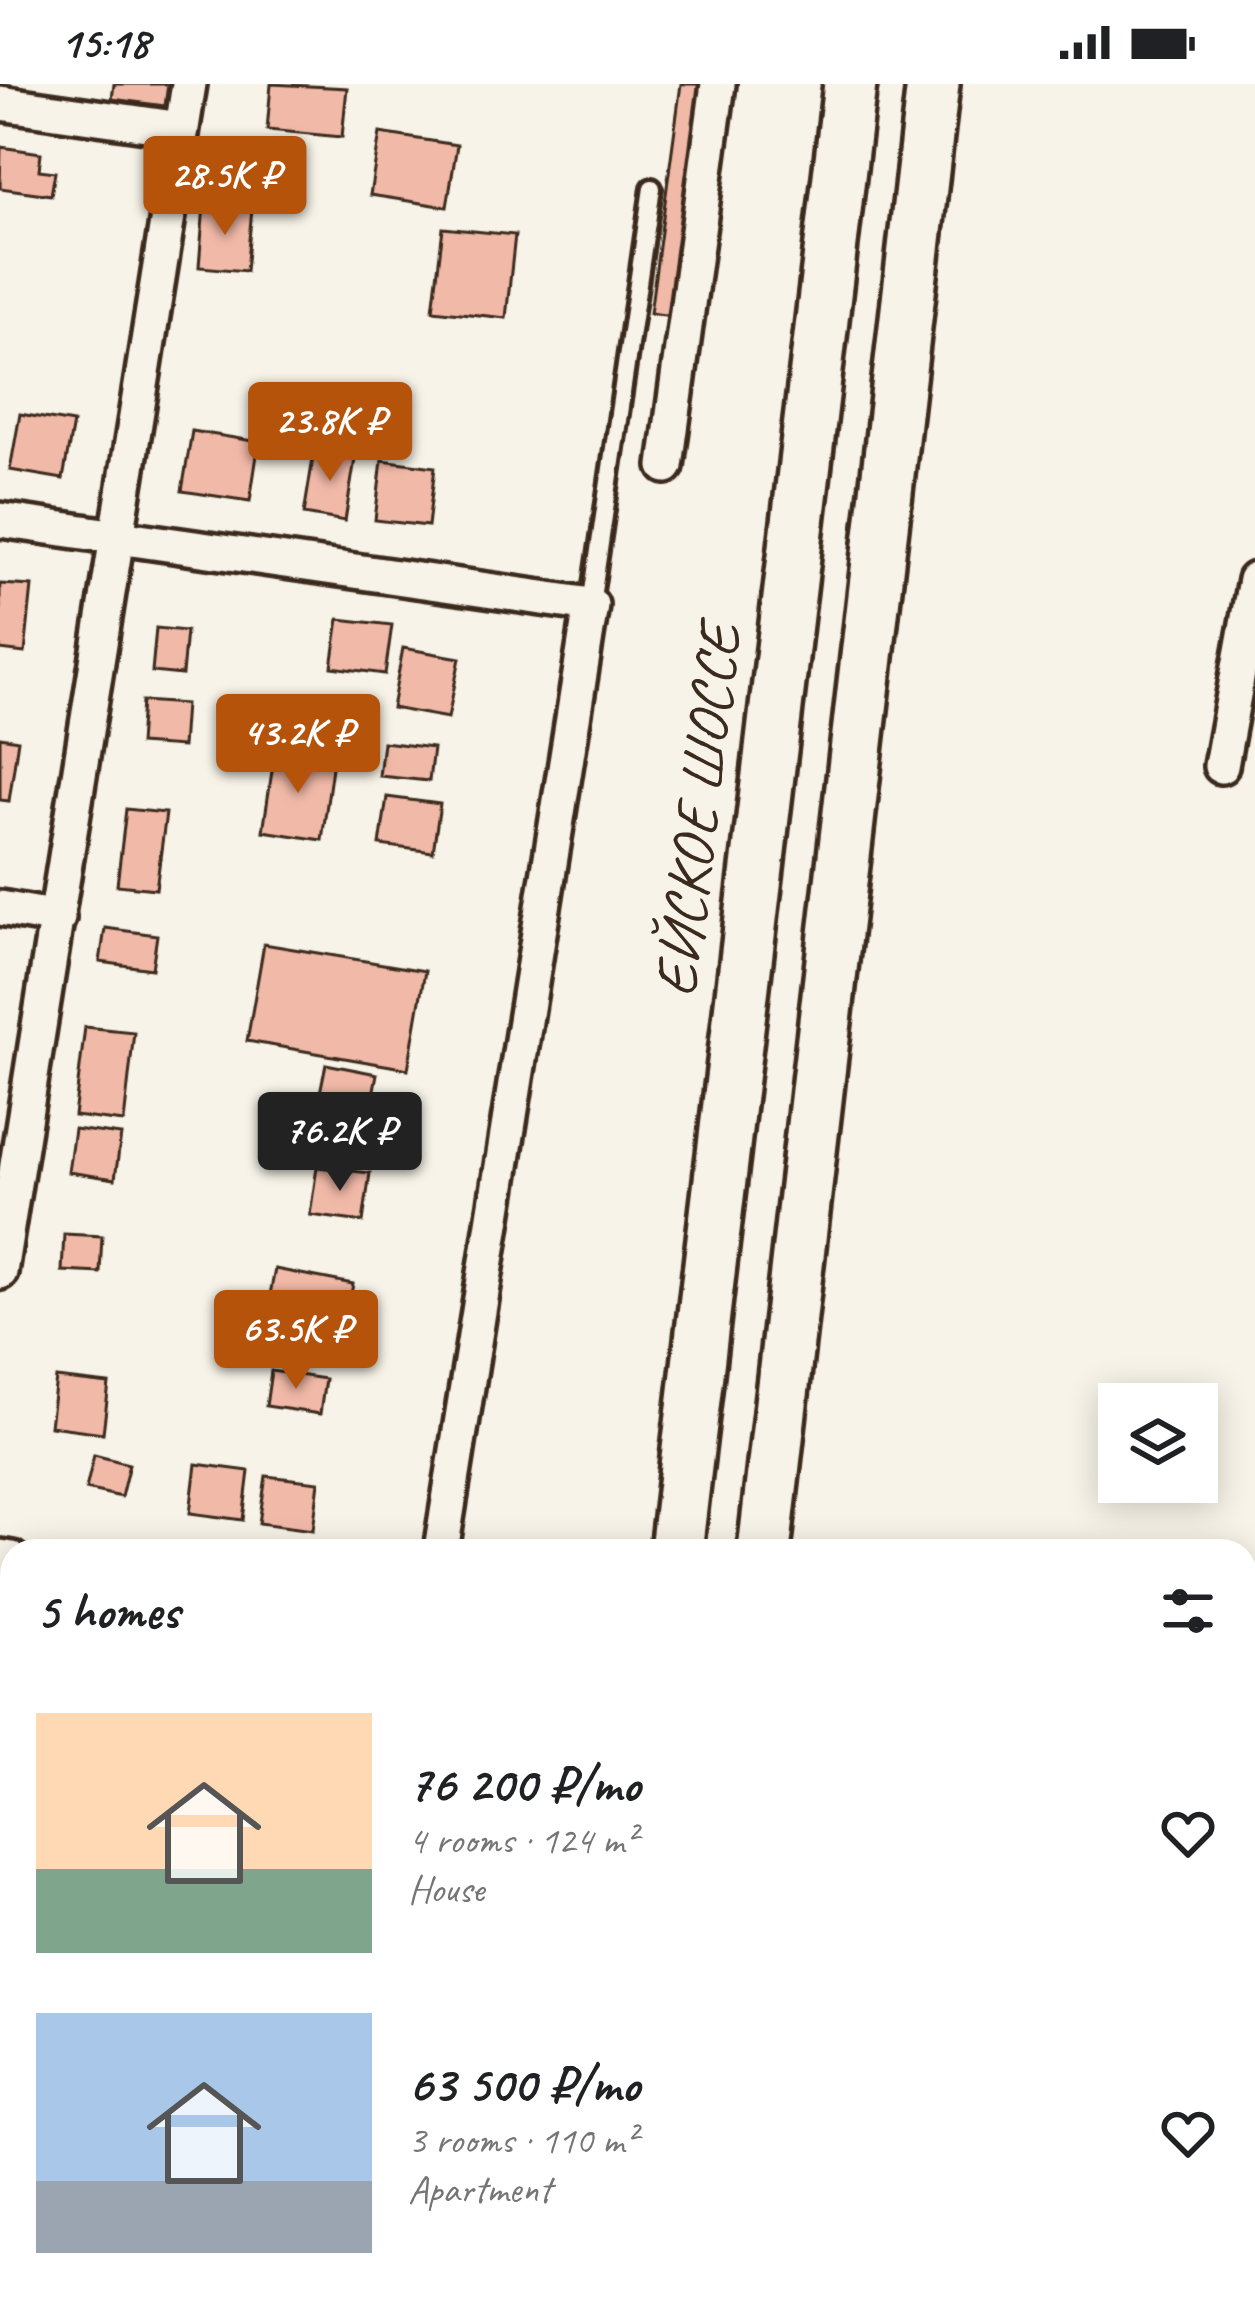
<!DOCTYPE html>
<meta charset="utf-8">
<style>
body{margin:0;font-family:Caveat,sans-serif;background:#f2f2f2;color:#202124;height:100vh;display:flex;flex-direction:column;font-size:45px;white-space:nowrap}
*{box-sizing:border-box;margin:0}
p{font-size:39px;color:#757577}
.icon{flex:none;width:66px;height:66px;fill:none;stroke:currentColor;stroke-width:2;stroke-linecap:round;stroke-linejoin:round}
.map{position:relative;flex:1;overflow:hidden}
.details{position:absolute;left:0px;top:1455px;width:1257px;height:768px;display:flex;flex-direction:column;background:#fff;border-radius:36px 36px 0 0;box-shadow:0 6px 30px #0003}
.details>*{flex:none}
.controls{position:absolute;left:1098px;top:1299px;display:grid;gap:24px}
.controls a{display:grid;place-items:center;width:120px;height:120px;border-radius:0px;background:#fff;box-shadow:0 6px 30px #0003;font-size:60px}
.price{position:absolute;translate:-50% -102px;padding:0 27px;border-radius:12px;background:#b45309;color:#fff;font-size:39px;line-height:78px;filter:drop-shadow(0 3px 6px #0008)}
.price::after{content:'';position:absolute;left:50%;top:72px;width:36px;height:27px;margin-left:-18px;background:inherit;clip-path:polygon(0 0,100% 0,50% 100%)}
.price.active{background:#222;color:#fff}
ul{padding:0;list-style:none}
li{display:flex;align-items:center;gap:36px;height:300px;padding:0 36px}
li span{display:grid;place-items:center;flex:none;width:336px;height:240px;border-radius:0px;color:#555}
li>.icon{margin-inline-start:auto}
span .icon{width:144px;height:144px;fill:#fffc;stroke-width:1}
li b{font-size:51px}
h2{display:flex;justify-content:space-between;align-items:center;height:144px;padding:0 36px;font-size:51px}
.status{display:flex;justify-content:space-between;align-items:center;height:84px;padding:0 60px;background:#fff;direction:ltr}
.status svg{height:33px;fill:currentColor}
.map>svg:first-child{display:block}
.building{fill:#f1b9a8;stroke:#3b2a1e;stroke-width:3}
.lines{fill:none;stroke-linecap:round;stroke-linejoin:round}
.lane-casing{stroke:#3b2a1e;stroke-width:26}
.street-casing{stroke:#3b2a1e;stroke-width:42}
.primary-casing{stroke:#3b2a1e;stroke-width:60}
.path{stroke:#3b2a1e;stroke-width:6;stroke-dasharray:12 9;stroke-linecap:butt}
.lane{stroke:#f7f3e8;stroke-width:16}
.street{stroke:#f7f3e8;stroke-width:33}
.primary{stroke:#f7f3e8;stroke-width:51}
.labels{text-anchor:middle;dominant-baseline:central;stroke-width:9;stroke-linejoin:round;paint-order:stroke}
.street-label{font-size:60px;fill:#3b2a1e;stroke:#f7f3e8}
</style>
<div class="status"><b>15:18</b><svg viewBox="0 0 49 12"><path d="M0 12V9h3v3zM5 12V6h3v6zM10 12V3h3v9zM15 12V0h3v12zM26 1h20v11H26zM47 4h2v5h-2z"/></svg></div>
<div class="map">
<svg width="1255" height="2223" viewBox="0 0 1255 2223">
<rect width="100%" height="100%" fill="#f7f3e8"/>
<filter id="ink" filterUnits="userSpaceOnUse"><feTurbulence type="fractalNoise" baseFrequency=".00833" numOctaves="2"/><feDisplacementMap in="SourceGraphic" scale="24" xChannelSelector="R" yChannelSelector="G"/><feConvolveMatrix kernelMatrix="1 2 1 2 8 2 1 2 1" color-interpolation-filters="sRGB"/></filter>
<g filter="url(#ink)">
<g class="building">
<polygon points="114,0 168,0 165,22 112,15"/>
<polygon points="271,0 347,4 342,53 267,46"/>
<polygon points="681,0 711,0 679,233 650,229"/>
<polygon points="380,49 457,61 447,123 370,111"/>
<polygon points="1,63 41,69 39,86 55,88 51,111 0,104"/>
<polygon points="204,121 252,125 246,187 199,183"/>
<polygon points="443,144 515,151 506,234 433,226"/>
<polygon points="20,330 73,339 63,395 10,386"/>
<polygon points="192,347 259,358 250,417 182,407"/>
<polygon points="315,362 356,369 345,437 304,430"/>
<polygon points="382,376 435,383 428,442 375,436"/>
<polygon points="0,500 32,502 25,569 0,566"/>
<polygon points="339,535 392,541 385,590 332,583"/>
<polygon points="156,544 186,547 182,591 152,588"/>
<polygon points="403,564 460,574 448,634 392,624"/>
<polygon points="142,617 185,620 182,663 139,660"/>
<polygon points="0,653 18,656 9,717 0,716"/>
<polygon points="383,658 433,664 429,697 379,692"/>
<polygon points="275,667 333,676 322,756 263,747"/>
<polygon points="387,713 440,720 433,768 380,761"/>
<polygon points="126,725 166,729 156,805 117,801"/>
<polygon points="105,844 157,851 152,885 100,878"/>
<polygon points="264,860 425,887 408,985 247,957"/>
<polygon points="85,943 134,948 124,1038 74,1032"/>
<polygon points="326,980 377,990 369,1032 317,1023"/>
<polygon points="74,1045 121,1051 115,1095 68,1088"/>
<polygon points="317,1083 370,1089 363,1138 310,1131"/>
<polygon points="64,1150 102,1152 100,1189 62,1187"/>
<polygon points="275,1185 353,1200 345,1240 267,1226"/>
<polygon points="271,1287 325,1295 320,1330 266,1322"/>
<polygon points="56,1294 109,1300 103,1349 50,1342"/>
<polygon points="94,1371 129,1380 121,1413 86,1405"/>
<polygon points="196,1380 249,1387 243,1436 190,1429"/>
<polygon points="266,1392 319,1398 313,1446 259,1439"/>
<polygon points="0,2130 12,2132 5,2213 0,2213"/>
<polygon points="54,2211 110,2216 109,2223 53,2223"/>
</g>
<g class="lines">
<defs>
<polyline id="lane" points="591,521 652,104"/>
<g id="street">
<polyline points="0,19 181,45"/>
<polyline points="666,382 718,0"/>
<polyline points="0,436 591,521 441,1467"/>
<polyline points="1221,682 1255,496"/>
<polyline points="0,824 58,834"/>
<polyline points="0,1188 189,0"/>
<polyline points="0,1473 12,1475"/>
<polyline points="0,1888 12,1890"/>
</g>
<g id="primary">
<polyline points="676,1467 850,0"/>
<polyline points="764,1467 933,0"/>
<polyline points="590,2223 591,2211"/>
<polyline points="678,2223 679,2211"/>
</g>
</defs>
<use href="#lane" class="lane-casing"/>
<use href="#street" class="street-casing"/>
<use href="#primary" class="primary-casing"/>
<polyline class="path" points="517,2223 519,2211"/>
<use href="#lane" class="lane"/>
<use href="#street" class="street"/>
<use href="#primary" class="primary"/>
</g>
</g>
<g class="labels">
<g class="street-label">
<text transform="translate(697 726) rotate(-83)">ЕЙСКОЕ ШОССЕ</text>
</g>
</g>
</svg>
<div class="controls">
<a><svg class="icon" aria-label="layers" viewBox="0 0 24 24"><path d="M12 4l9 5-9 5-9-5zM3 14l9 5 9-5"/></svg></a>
</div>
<b class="price" style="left:225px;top:154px">28.5K ₽</b>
<b class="price" style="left:330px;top:400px">23.8K ₽</b>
<b class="price" style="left:298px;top:712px">43.2K ₽</b>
<b class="price active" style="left:340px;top:1110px">76.2K ₽</b>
<b class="price" style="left:296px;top:1308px">63.5K ₽</b>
<section class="details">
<h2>5 homes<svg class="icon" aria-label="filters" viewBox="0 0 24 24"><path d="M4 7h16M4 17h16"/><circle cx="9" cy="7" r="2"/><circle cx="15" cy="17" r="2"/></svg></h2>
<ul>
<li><span style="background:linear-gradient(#ffd9b3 65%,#7fa58c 0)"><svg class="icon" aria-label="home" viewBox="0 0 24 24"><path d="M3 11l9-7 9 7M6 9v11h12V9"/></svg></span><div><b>76 200 ₽/mo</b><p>4 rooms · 124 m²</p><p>House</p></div><svg class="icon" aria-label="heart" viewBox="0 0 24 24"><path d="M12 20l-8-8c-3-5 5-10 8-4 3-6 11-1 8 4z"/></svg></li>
<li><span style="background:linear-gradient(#a9c7e8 70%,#9aa5b1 0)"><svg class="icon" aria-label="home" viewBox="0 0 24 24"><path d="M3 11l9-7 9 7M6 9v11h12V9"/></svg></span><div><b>63 500 ₽/mo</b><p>3 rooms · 110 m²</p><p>Apartment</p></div><svg class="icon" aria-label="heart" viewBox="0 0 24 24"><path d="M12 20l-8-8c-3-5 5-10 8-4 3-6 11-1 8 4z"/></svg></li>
</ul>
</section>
</div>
